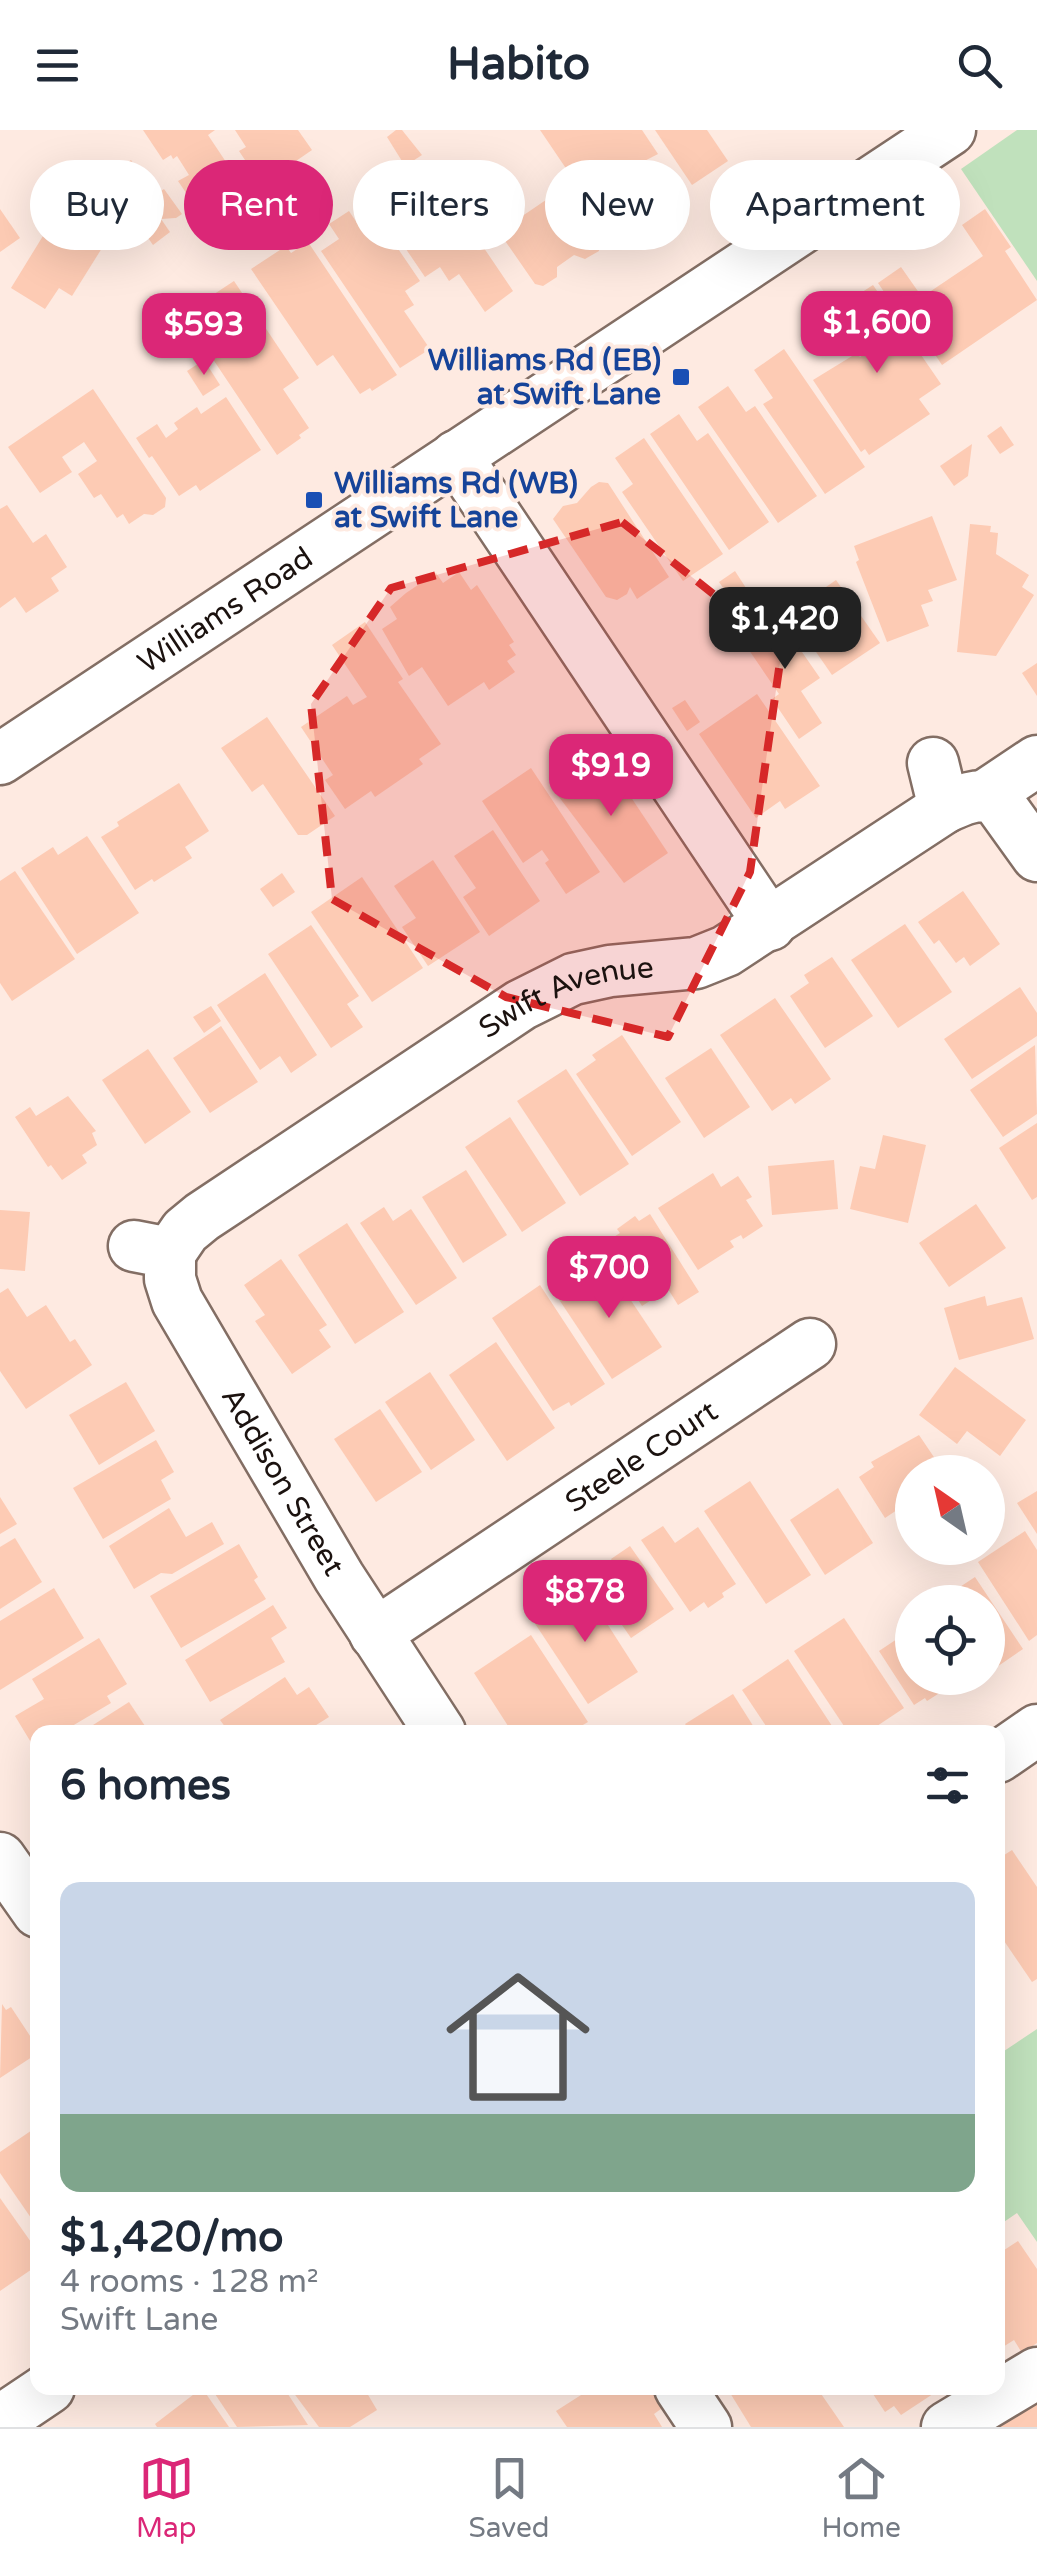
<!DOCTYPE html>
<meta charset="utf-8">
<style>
body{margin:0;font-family:"Varela Round",sans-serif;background:#f6f6f7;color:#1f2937;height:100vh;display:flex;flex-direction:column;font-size:38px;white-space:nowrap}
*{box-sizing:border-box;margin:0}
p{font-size:32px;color:#747a83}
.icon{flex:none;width:55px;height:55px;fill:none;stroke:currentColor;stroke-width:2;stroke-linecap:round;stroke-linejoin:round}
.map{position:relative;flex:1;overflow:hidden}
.side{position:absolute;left:30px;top:1595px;width:975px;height:670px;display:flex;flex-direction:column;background:#fff;border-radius:20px;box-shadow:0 10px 40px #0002}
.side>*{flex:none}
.guide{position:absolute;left:30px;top:30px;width:978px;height:90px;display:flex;gap:20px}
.needle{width:65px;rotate:326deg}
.buttons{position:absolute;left:895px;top:1325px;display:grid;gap:20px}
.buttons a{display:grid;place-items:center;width:110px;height:110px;border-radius:50%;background:#fff;box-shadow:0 10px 40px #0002;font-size:50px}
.price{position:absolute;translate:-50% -85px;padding:0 22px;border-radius:20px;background:#db2777;color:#fff;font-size:32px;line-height:65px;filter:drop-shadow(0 2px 5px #0008)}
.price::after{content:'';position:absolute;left:50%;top:60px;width:30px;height:22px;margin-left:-15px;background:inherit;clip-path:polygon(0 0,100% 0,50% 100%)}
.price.selected{background:#222;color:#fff}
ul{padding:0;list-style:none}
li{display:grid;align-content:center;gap:20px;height:530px;padding:0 30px}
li+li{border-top:2px solid #e0e1e3}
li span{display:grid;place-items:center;height:310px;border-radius:20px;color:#555}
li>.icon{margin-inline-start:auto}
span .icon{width:180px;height:180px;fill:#fffc;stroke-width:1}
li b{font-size:42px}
h2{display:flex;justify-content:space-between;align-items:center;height:120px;padding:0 30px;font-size:42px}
.tag{padding:0 35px;border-radius:45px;background:#fff;box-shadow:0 10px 40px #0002;font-size:35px;line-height:90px}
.tag.selected{background:#db2777;color:#fff}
header{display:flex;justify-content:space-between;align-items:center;height:130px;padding:0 30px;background:#fff;font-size:45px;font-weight:800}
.dock{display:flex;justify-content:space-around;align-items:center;height:140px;border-top:2px solid #e0e1e3;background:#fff;font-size:28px;color:#747a83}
.dock a{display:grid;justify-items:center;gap:5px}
.dock .selected{color:#db2777}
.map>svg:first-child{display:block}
.green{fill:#c0e1bc}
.building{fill:#fdcbb4}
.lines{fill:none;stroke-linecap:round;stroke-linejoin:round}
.minor-casing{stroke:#836e64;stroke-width:55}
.minor{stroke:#fff;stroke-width:50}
.marked{fill:#d62828;fill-opacity:0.2;stroke:#d62828;stroke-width:8;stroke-dasharray:20 12;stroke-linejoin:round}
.transit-dot{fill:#1a4fb4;stroke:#feeae1;stroke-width:4}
.labels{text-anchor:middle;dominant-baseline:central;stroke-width:8;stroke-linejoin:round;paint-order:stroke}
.transit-label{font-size:30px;font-weight:bold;fill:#164399;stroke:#feeae1;text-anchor:end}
.street-label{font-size:30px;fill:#1b120f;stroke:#feeae1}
</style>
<header><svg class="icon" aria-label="menu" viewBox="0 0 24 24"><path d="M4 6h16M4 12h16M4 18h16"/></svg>Habito<svg class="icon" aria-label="search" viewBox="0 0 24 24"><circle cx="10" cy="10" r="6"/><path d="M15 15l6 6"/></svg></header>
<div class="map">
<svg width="1037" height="2297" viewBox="0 0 1037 2297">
<rect width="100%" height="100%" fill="#feeae1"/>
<g class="green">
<polygon points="1017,0 1037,0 1037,151 961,39"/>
<polygon points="1037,1899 1037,2112 1017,2083 998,2096 998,1925"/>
</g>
<g class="building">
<polygon points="143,0 215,0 208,5 232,41 237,39 251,60 205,91 178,51 189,45 177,26 173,29 171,25 163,30"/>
<polygon points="235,0 298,0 312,20 267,51 262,44 257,48 239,21 246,17"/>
<polygon points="396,0 402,0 422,25 405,36 387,7"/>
<polygon points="540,0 642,0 658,24 627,40 640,60 619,75 607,57 591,68 588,63 584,65"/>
<polygon points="655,0 707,0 728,31 692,55"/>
<polygon points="131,30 155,65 164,59 182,84 176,88 161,89 170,102 153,115 135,89 124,98 96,57"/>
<polygon points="491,34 516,70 478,95 454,59"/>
<polygon points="406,42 416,57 434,44 513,161 485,182 459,144 449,151 440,137 425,147 378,78 394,67 386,55"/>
<polygon points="565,57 599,107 599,121 585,129 574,125 557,137 557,147 543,156 535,154 499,102"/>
<polygon points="0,79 20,108 0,122"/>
<polygon points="985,79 1011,117 1005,121 1037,170 942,235 909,186 903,190 878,153 901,137 922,167 983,126 962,95"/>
<polygon points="349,81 357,93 373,82 420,151 405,161 414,175 404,181 430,219 400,238 321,121 339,109 329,94"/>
<polygon points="54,88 102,118 72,166 59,158 45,179 11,158"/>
<polygon points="308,112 397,245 372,261 370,258 360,264 333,225 317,236 251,139 286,116 291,123"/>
<polygon points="234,151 299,248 283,259 309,298 299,305 301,308 277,325 188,192 204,181 199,174"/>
<polygon points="873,155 941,254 919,269 930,284 869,325 865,319 861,322 813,250 857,223 860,227 866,223 836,179"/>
<polygon points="784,219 865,337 825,364 763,274 773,268 754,240"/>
<polygon points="204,230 220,255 203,266 187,241"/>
<polygon points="728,256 746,282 755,276 817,366 778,393 698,277"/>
<polygon points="93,259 166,368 165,377 153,385 144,384 129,394 123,384 117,388 101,364 94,368 78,344 97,331 84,312 62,327 72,342 40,363 8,317"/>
<polygon points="226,267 261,320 200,361 196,355 179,366 152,326 149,328 136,308 157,294 166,308 178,299 174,293 197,277 201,284"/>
<polygon points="679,284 697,311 708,303 769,392 729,420 650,304"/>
<polygon points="1001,296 1014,315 1000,324 987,306"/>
<polygon points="644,308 723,424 683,451 622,362 633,354 615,328"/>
<polygon points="972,314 968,346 954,356 940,336"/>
<polygon points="599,352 608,353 669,447 637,469 630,457 627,464 617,470 606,467 553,389 563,376 577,373 591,357"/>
<polygon points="7,375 33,413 46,404 67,437 51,448 59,461 26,483 15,467 0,478 0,379"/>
<polygon points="932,386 957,450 928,460 933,471 921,475 929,496 887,512 856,432 859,430 854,416"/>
<polygon points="970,394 991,396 990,402 998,403 996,424 1029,445 1022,457 1034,465 996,526 957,522"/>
<polygon points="735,441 746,458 731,469 719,452"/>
<polygon points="459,442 471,460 477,455 514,512 509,515 516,525 507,531 515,542 489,560 484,552 448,576 422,537 409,546 382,499 397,489 390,477 406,463 436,443 443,453"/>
<polygon points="836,450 880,513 832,545 789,483"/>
<polygon points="722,482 737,503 723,512 709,492"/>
<polygon points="775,483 820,548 801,561 822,593 799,609 772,569 779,564 740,507"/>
<polygon points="365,492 403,549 398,552 441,614 419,629 423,634 375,667 371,661 345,679 325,650 333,645 301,597 347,566 353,575 367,567 332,515"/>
<polygon points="1037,533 1037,566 1022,543"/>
<polygon points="757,564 820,656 785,679 780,671 756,688 699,604"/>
<polygon points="685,570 700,592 687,601 672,578"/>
<polygon points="267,587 335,686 307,705 298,705 263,654 252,662 221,618"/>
<polygon points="603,625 668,723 624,753 553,659"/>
<polygon points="531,638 600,742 566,764 545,733 549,730 542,720 523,733 482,671"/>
<polygon points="179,653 209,701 185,717 192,728 154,752 152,749 135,760 101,707 119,696 117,692"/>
<polygon points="493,700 540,771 489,806 463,767 476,758 454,726"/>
<polygon points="87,706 139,783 77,824 21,738 53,717 58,725"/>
<polygon points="433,730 480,802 428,836 402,797 416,788 394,756"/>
<polygon points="15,741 75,829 12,871 0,853 0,751"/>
<polygon points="282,743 295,762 273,777 260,759"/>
<polygon points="362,747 423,838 372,872 311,782"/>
<polygon points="963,761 1000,814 970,836 964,827 956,833 939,810 934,814 918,792"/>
<polygon points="905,794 952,862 898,898 851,830"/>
<polygon points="311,795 359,866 347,874 363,897 331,918 268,824"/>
<polygon points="832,827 873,886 825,918 790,866 809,853 804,845"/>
<polygon points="265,843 317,925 291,943 280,926 260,940 217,875"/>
<polygon points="1020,857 1037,883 1037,906 972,949 944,909"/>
<polygon points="775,868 831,949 795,974 791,968 772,981 720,905"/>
<polygon points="211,876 221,891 204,903 193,887"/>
<polygon points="221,896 258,952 210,983 173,928"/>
<polygon points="622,905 681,992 632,1026 576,944 596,930 592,925"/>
<polygon points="1035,915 1037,984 1003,1007 970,960"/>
<polygon points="711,918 750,977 704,1008 665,948"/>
<polygon points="148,919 191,982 145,1014 102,950"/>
<polygon points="566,939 629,1034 580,1066 517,971"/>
<polygon points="68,966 96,1001 92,1003 97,1015 82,1025 87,1033 62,1050 51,1035 48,1037 15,987 30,977 36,986"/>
<polygon points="510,987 566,1073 522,1102 465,1017"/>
<polygon points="1037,993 1037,1067 1032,1070 999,1018"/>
<polygon points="883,1005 926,1015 908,1093 850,1079 860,1036 875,1039"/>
<polygon points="834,1030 838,1079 772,1085 768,1036"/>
<polygon points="466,1040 507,1105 463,1133 422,1067"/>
<polygon points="713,1043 721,1057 738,1046 752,1067 746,1070 763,1096 743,1109 741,1105 730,1111 734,1117 698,1140 658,1078"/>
<polygon points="976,1074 1006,1118 949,1157 919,1113"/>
<polygon points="384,1077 393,1091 411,1079 457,1148 416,1175 360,1093"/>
<polygon points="0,1080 30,1082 25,1141 0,1139"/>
<polygon points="650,1084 699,1162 678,1175 668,1159 642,1176 603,1114 620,1103 617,1099 635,1086 639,1091"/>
<polygon points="347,1093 404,1182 355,1214 298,1125"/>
<polygon points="281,1129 327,1195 319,1200 331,1217 292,1244 255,1191 265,1185 244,1155"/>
<polygon points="606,1133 662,1217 612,1249 556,1165"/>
<polygon points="540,1155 605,1254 571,1276 569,1272 553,1281 492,1188"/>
<polygon points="8,1158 27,1187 46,1175 70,1212 75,1209 92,1235 26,1279 0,1241 0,1163"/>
<polygon points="985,1166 987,1176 1022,1167 1034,1209 959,1230 944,1178"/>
<polygon points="496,1212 555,1298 507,1331 449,1245"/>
<polygon points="955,1237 1026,1290 1000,1326 967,1301 957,1314 919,1285"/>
<polygon points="430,1242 475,1310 431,1340 385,1272"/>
<polygon points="126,1252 155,1301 99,1335 69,1285"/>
<polygon points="380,1279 422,1342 376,1372 334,1309"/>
<polygon points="919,1305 944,1342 912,1342 912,1370 885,1388 859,1347 874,1337 871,1332"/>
<polygon points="156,1310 174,1342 161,1350 171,1369 103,1409 73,1358"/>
<polygon points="750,1351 811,1445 766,1474 704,1381"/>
<polygon points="838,1358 873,1413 825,1445 790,1390"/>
<polygon points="1037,1361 1037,1404 1017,1373"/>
<polygon points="0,1367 17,1394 0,1404"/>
<polygon points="169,1378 186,1407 212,1392 224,1414 172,1444 161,1443 134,1459 109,1416"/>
<polygon points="663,1396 675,1413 698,1397 736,1454 722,1463 724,1467 708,1478 704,1472 690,1482 641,1410"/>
<polygon points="1025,1401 1037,1420 1037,1505 1029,1511 978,1432"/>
<polygon points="15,1408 42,1452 0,1479 0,1417"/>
<polygon points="239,1414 258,1447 254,1450 266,1469 181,1518 150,1466"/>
<polygon points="630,1416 674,1479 631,1508 597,1459 620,1443 611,1429"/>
<polygon points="975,1447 1023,1519 988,1543 988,1472 937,1472"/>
<polygon points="583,1456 638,1542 588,1574 532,1489"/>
<polygon points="54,1458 84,1508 0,1560 0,1491"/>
<polygon points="273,1475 287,1498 271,1508 285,1532 210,1572 185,1530"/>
<polygon points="844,1488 904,1578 868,1602 848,1602 794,1521"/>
<polygon points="912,1499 912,1548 963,1548 927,1571 925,1568 914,1575 879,1521"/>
<polygon points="531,1505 588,1592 571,1602 512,1602 474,1543"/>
<polygon points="99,1508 127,1554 107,1566 111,1573 62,1602 38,1602 35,1619 15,1586 44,1569 32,1549"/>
<polygon points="788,1529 836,1602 770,1602 742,1560"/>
<polygon points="285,1547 297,1565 309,1557 329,1587 305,1602 229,1602 220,1590"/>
<polygon points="733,1564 757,1602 691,1602 685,1594"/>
<polygon points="129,1572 149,1602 82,1602"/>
<polygon points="1012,1720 1037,1757 1037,1849 1032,1852 998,1802 998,1729"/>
<polygon points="2,1874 6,1880 11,1877 38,1918 38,1923 0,1948"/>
<polygon points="38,1996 38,2098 0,2043 0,2022"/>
<polygon points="0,2068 38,2122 38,2135 0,2161"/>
<polygon points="1018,2111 1037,2139 1037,2213 1022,2223 1014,2210 998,2220 998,2124"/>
<polygon points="202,2258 229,2297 157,2297 155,2294"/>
<polygon points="211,2258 284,2258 308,2295 237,2297"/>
<polygon points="290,2258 364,2258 377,2280 350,2297 319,2297"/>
<polygon points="592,2258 653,2258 665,2276 654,2284 662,2297 567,2297 556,2281"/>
<polygon points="727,2258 817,2258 844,2297 751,2297"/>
<polygon points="869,2258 942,2258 901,2285 894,2276 885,2282"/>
<polygon points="1033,2269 1037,2275 1037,2297 995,2297"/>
</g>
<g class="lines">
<defs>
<g id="minor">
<polyline points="456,326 770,795"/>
<path id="s1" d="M 0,629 L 950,0"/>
<polyline points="986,665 1037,631"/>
<path d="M 944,678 C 961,670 978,662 996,669 L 1037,726"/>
<path id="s2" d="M 134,1116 L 170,1123 L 170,1149 L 177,1171 L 339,1447 L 440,1602"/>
<path id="s3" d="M 170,1123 L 185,1101 L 202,1087 L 521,875 L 573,849 L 610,841 L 696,833 L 726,821 L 944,678 L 933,633"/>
<path id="s4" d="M 375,1504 L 810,1214"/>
<polyline points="998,1627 1037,1600"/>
<polyline points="0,1728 38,1782"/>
<polyline points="680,2258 706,2297"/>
<polyline points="0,2291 49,2258"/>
<polyline points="947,2297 1037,2243"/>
</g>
</defs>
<use href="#minor" class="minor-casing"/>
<use href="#minor" class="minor"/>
</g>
<path class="marked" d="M 622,392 L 782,518 L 750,742 L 668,907 L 506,867 L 332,769 L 311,574 L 391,458 Z"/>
<g class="transit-dot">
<rect x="671" y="237" width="20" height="20" rx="5"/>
<rect x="304" y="360" width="20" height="20" rx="5"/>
</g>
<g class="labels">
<g class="transit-label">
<text x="661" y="230">Williams Rd (EB)<tspan x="661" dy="34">at Swift Lane</tspan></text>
<text x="334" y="353" text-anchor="start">Williams Rd (WB)<tspan x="334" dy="34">at Swift Lane</tspan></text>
</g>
<g class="street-label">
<text stroke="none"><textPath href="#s1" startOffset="270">Williams Road</textPath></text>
<text stroke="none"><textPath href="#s3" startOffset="478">Swift Avenue</textPath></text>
<text stroke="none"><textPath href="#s4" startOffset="320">Steele Court</textPath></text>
<text stroke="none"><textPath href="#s2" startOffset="295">Addison Street</textPath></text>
</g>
</g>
</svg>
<div class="buttons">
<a><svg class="needle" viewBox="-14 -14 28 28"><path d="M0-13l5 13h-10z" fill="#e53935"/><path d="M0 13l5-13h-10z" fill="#747a83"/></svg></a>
<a><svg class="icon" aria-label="locate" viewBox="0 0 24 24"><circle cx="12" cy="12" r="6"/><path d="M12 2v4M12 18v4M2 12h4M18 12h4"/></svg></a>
</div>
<b class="price" style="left:877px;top:246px">$1,600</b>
<b class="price" style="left:204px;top:248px">$593</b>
<b class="price selected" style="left:785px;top:542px">$1,420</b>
<b class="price" style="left:611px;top:689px">$919</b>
<b class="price" style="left:609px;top:1191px">$700</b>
<b class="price" style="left:585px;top:1515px">$878</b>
<div class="guide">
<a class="tag">Buy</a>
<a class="tag selected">Rent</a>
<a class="tag">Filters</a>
<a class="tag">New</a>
<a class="tag">Apartment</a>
</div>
<section class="side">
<h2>6 homes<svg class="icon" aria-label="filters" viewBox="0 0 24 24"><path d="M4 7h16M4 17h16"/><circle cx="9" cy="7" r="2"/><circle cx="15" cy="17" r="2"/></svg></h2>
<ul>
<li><span style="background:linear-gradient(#c9d6e8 75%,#7fa58c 0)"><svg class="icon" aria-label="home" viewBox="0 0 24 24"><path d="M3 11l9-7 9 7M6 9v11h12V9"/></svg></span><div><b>$1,420/mo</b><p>4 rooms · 128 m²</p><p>Swift Lane</p></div></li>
</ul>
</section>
</div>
<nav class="dock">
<a class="selected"><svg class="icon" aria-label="map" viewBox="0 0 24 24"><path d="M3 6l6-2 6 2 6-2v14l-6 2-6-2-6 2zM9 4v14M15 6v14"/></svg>Map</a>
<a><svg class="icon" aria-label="saved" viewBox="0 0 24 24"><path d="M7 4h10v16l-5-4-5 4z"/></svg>Saved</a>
<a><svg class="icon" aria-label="home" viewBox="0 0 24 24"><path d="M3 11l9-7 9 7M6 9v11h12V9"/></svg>Home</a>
</nav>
